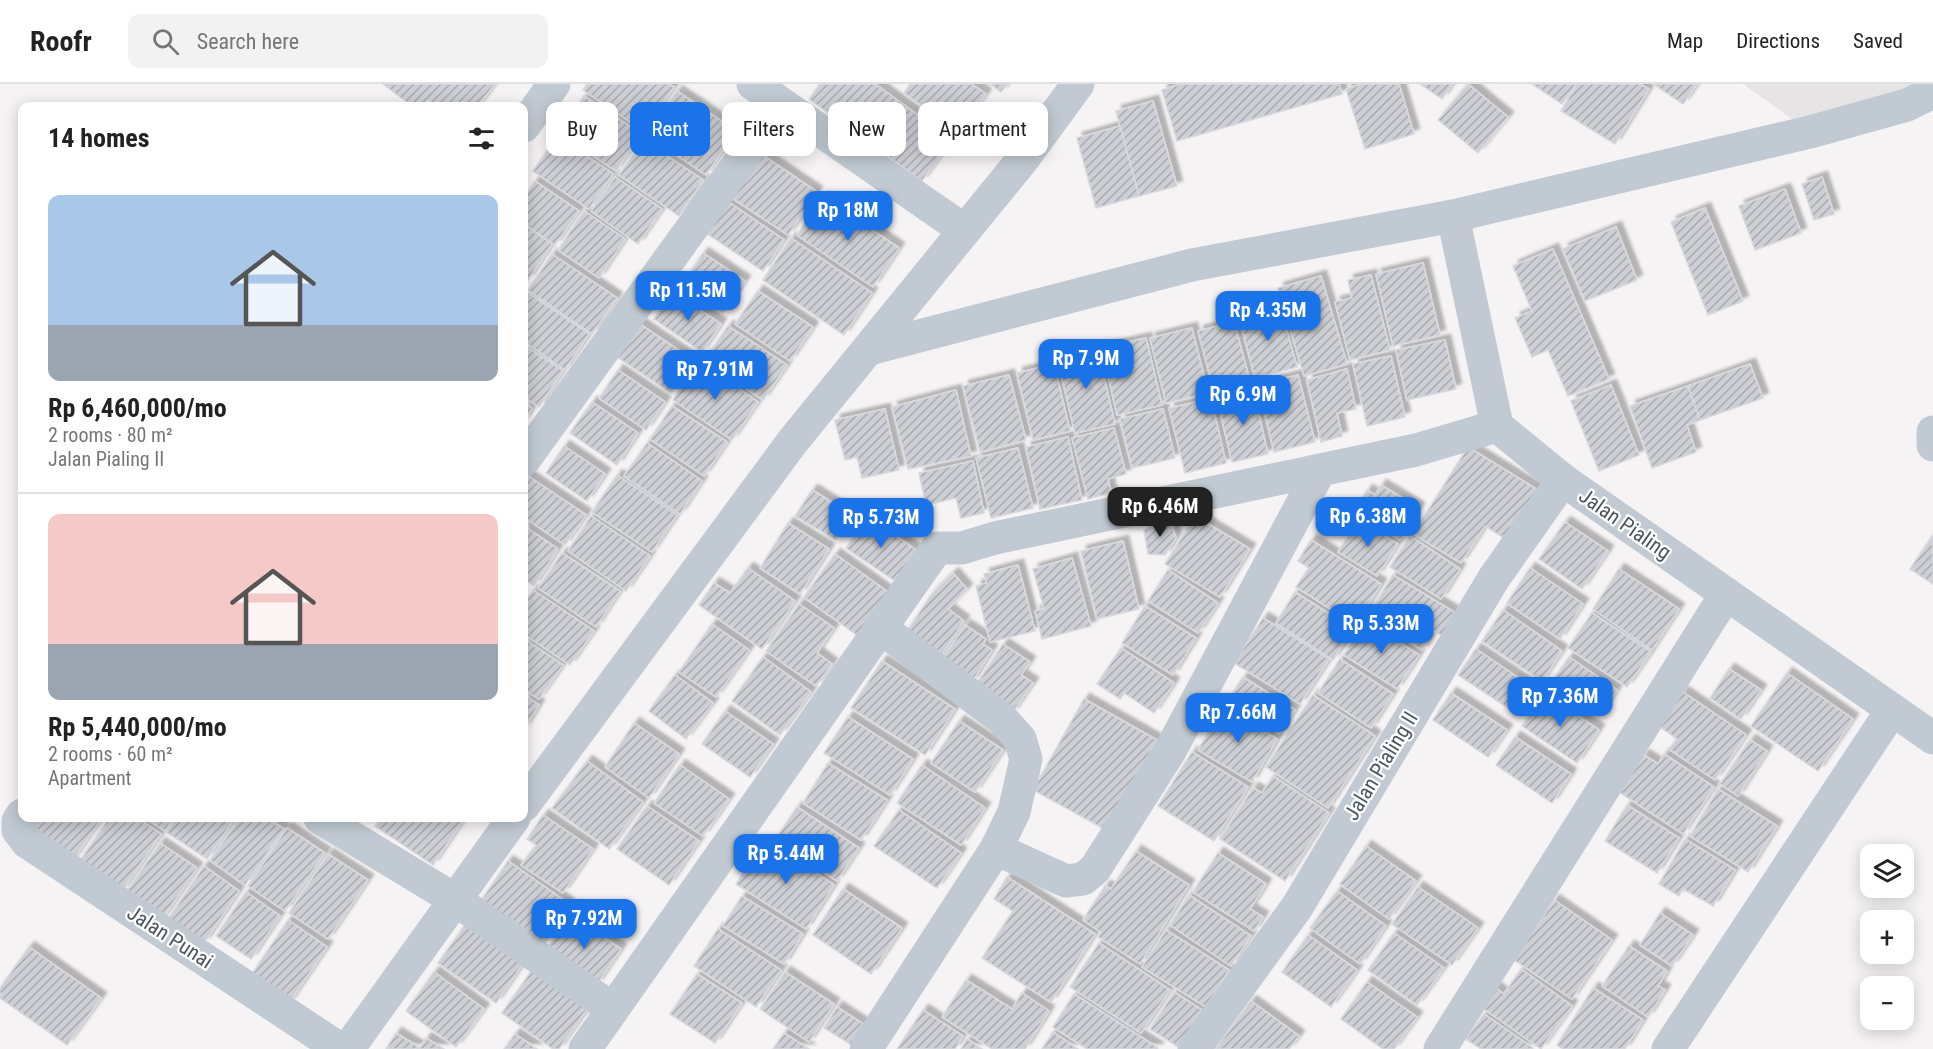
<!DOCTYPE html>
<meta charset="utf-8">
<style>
body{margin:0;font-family:"Roboto Condensed",sans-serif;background:#f2f2f2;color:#222;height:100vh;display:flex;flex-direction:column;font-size:22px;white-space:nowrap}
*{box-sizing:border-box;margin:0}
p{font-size:20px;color:#767676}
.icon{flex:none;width:33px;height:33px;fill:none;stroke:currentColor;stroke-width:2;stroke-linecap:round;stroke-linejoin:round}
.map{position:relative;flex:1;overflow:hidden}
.sheet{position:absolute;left:18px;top:18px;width:510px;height:720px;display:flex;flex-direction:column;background:#fff;border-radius:12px;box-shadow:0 3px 15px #0003}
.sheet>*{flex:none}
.hud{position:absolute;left:546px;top:18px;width:570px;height:54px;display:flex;gap:12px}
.buttons{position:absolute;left:1860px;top:760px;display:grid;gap:12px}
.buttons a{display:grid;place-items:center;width:54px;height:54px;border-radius:12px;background:#fff;box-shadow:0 3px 15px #0003;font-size:30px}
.price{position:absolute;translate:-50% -51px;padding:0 14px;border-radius:12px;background:#1a73e8;color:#fff;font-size:20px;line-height:39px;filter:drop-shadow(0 2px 3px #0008)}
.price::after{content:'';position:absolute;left:50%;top:36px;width:18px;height:14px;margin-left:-9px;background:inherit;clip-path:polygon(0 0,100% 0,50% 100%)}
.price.selected{background:#222;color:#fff}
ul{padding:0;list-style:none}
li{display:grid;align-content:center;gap:12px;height:318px;padding:0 30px}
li+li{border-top:2px solid #e0e0e0}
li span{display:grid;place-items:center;height:186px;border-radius:12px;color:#555}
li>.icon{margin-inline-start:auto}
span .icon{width:108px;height:108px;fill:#fffc;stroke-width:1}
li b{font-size:26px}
h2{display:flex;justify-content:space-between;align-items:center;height:72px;padding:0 30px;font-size:26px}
.tag{padding:0 21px;border-radius:12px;background:#fff;box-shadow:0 3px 15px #0003;font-size:21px;line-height:54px}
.tag.selected{background:#1a73e8;color:#fff}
header{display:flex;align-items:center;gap:36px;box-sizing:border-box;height:84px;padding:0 30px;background:#fff;border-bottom:2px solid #e0e0e0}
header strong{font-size:28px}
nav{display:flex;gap:33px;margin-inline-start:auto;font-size:21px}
.search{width:420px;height:54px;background:#f2f2f2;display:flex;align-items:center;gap:15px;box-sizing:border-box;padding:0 21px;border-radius:12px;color:#767676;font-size:22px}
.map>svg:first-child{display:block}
.education{fill:#e6e4e5}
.building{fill:url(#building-hatch);stroke:#d7d9de;stroke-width:1.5;filter:url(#shadow)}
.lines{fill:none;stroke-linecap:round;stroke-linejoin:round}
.street{stroke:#c1cad2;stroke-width:33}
.labels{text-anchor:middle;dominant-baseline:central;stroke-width:4.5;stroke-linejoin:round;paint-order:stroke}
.street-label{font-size:21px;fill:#4a5661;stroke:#fff}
</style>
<header>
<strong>Roofr</strong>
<div class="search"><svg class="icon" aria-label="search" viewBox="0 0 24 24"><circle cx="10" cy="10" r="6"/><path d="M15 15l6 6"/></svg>Search here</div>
<nav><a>Map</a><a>Directions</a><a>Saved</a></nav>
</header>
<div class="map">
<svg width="1933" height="965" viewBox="0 0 1933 965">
<defs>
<pattern id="building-hatch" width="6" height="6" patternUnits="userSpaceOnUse" patternTransform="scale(1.5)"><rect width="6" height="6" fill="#cdcfd5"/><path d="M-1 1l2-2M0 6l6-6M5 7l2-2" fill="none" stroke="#a8abb0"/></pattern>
<filter id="shadow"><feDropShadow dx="5.5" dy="-5.5" stdDeviation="1.5" flood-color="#0004"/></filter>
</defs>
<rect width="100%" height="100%" fill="#f5f3f3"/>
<polygon class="education" points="1743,0 1929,0 1810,48"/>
<g class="building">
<polygon points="383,0 495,0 478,22 437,22 428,16 423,22 412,22"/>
<polygon points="587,0 669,0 674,3 644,47 583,6"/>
<polygon points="820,0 875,0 952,56 922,97 809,15"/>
<polygon points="910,0 971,0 986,10 958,48 904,9"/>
<polygon points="990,0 1007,0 1001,8"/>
<polygon points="1181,0 1339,0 1342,10 1177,57 1162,6"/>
<polygon points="1362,0 1399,0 1414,50 1365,65 1346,5"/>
<polygon points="1420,0 1452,0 1442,15"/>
<polygon points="1468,0 1508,33 1478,69 1438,36"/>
<polygon points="1532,0 1576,0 1562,20"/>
<polygon points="1577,0 1640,0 1649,5 1615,60 1561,27"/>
<polygon points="1653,0 1697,0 1683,20"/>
<polygon points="677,7 736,47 706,91 647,51"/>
<polygon points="584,12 641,50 616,87 559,49"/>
<polygon points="1153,17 1177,102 1139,112 1116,27"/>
<polygon points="1120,42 1139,112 1096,124 1077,54"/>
<polygon points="557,52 613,90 589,125 533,87"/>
<polygon points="643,56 703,96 679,132 619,91"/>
<polygon points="758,68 817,108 788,151 729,112"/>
<polygon points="615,93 662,125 638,160 591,127"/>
<polygon points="1822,93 1834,130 1814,136 1802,100"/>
<polygon points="535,97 579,127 555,161 524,140 524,114"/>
<polygon points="1785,105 1801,149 1755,166 1739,122"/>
<polygon points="823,113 899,164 873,203 797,151"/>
<polygon points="724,115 784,156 763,187 703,147"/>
<polygon points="1705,124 1743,217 1708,231 1671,138"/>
<polygon points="584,127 625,155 599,194 558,166"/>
<polygon points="524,141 552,160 528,196 524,193"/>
<polygon points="1616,143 1637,196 1585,217 1563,165"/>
<polygon points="791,154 872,209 844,251 763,196"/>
<polygon points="1553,165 1609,295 1568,312 1548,266 1532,273 1515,234 1532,227 1513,182"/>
<polygon points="703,169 745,197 723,229 681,202"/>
<polygon points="552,170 617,214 592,250 528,206"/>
<polygon points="1423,179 1440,251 1393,262 1376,190"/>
<polygon points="1371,191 1390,266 1350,276 1335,218 1352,214 1348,196"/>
<polygon points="1321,192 1347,280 1304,292 1278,204"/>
<polygon points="758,207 813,243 790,277 735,240"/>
<polygon points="673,208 721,240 702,268 654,235"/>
<polygon points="528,209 589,250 565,286 524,257 524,215"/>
<polygon points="1280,222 1297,283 1255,294 1239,234"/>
<polygon points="634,236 693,276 671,309 611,269"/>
<polygon points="1234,238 1250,297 1214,307 1198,247"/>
<polygon points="728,242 787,281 763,316 704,277"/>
<polygon points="1192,244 1208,309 1166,319 1150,254"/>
<polygon points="1146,254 1162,321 1117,331 1102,264"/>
<polygon points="1445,256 1456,305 1407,316 1396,266"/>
<polygon points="524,261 563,287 539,323 524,313"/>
<polygon points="1097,264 1115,340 1075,349 1057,273"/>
<polygon points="1391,272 1405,333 1367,342 1353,280"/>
<polygon points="699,277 758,318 732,356 673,316"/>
<polygon points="1054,280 1070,347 1033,356 1017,289"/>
<polygon points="1750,280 1763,314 1700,336 1688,302"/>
<polygon points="1347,285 1356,325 1337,329 1342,352 1321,358 1307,296"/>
<polygon points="618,286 665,318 646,346 599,314"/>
<polygon points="1009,291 1026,356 980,368 963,302"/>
<polygon points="1298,291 1315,358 1274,368 1258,301"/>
<polygon points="1611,301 1639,371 1599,387 1571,317"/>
<polygon points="1688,302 1700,336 1687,341 1696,368 1652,384 1630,322"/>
<polygon points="1253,305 1268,370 1232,378 1217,314"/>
<polygon points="956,306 971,372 908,385 892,323"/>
<polygon points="1211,315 1226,379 1185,389 1169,324"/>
<polygon points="524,318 532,324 524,337"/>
<polygon points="592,318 638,349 617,381 570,349"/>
<polygon points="672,322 727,358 704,392 650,355"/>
<polygon points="885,325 899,386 862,394 857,373 845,376 835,336"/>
<polygon points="1163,325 1175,374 1132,384 1120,335"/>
<polygon points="1114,344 1126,390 1108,395 1111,409 1088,415 1072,354"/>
<polygon points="1068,353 1082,416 1040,425 1026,363"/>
<polygon points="647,359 702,397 680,430 624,392"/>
<polygon points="564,362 605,390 587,417 546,389"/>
<polygon points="1468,363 1541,408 1510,458 1485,442 1461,479 1413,450"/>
<polygon points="1018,364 1033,424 991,434 976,374"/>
<polygon points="973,377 984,429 961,434 956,414 926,421 919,389"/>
<polygon points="525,390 586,431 565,461 524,433 524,393"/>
<polygon points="617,391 677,431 652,468 592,428"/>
<polygon points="1381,401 1419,424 1400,456 1354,428 1367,406 1375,411"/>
<polygon points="812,406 851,430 836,456 795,432"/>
<polygon points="591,432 650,472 626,507 568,467"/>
<polygon points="1195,432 1250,465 1220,513 1165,480"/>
<polygon points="868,433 916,466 895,497 846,464"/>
<polygon points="1170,436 1176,454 1165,471 1148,470 1144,446"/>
<polygon points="1358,436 1398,460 1377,492 1338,468"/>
<polygon points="1565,438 1608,467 1582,505 1539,475"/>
<polygon points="788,439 829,465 800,510 760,484"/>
<polygon points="524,442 558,465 534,502 524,495"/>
<polygon points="1933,451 1933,500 1910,485"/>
<polygon points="1410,452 1460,485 1441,515 1390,483"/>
<polygon points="1311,456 1381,500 1356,541 1296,503 1309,484 1298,477"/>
<polygon points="1123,457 1139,525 1097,535 1081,467"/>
<polygon points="562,469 620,507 596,543 538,504"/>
<polygon points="835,470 889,509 858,552 804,513"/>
<polygon points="1072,474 1091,542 1042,555 1035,527 1044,525 1033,485"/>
<polygon points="1018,481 1035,547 990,558 976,502 987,499 984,490"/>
<polygon points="748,484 795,517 762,565 699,521 714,499 730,509"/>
<polygon points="1530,484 1583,520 1560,555 1507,519"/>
<polygon points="1619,485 1679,525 1652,566 1593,525"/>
<polygon points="1168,486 1218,519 1198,549 1148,517"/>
<polygon points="953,489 967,505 948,525 964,537 938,576 903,553 931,511"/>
<polygon points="1393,491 1459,531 1446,554 1434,547 1422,566 1367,533"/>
<polygon points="533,506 594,547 570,581 524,550 524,520"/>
<polygon points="1295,508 1353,545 1333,576 1276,539"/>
<polygon points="799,520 834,544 817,569 832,580 816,602 766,567"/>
<polygon points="1145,522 1196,554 1173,591 1122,559"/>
<polygon points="1503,526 1562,567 1542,597 1482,557"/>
<polygon points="1592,529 1651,568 1627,603 1568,564"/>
<polygon points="1263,534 1329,575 1300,620 1234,579"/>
<polygon points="1365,537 1419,571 1397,605 1344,571"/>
<polygon points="712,540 749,566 716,613 679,588"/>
<polygon points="965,541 986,555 983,560 992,566 972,598 941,578"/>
<polygon points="524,555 563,581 539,615 524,605"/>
<polygon points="1003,560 1030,578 1021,591 1033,599 1012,629 974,604"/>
<polygon points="1121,564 1174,599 1154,629 1124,609 1120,615 1097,600"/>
<polygon points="1476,565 1535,605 1517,630 1458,591"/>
<polygon points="763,573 811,608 780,651 732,617"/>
<polygon points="1569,573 1617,606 1599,632 1551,599"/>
<polygon points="1340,575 1393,610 1371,644 1318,609"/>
<polygon points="882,577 955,625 925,671 851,624"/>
<polygon points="1729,585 1761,606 1741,635 1710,614"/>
<polygon points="1787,589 1853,635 1818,687 1751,642"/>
<polygon points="675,591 713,619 686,655 649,627"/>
<polygon points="1243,593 1295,626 1279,650 1227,618"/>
<polygon points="1683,608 1746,651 1715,696 1669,665 1677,655 1659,642"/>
<polygon points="1451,609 1507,646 1488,673 1433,636"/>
<polygon points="1544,609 1599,646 1577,679 1522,642"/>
<polygon points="524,611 539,621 524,645"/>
<polygon points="1313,611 1375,652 1328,724 1266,683"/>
<polygon points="1084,615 1157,656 1106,746 1033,706"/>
<polygon points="1224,622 1277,655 1252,698 1198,666"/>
<polygon points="725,627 773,660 750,693 702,660"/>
<polygon points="848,633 913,675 890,711 824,669"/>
<polygon points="959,637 1003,666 975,708 931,679"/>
<polygon points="634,639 679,670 649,714 605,683"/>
<polygon points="1515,653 1571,690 1552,719 1496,681"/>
<polygon points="1750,656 1767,667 1738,712 1720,700"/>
<polygon points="1192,668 1248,703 1214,757 1158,722"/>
<polygon points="1664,670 1714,703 1683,750 1619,708 1644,671 1658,680"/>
<polygon points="587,677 643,718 609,765 552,724"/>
<polygon points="828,679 887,716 861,756 803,719"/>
<polygon points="680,681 729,715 703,752 654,719"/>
<polygon points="922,681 985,724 961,761 897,719"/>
<polygon points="1273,692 1329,729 1285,797 1220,755 1253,704 1262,709"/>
<polygon points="1718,705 1777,742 1748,788 1690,752"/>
<polygon points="1627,721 1679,754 1657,789 1605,757"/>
<polygon points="647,722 699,757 669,801 617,765"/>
<polygon points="797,723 859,764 837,797 775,756"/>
<polygon points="899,726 961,769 937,804 874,762"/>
<polygon points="543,731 593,765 563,809 521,781 536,761 527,755"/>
<polygon points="28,734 102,734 72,777 22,743"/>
<polygon points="109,734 137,734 161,750 122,807 79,778"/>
<polygon points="145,734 174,734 165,747"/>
<polygon points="176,734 235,734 207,775 166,748"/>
<polygon points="240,734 267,734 284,745 245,801 210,776"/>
<polygon points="381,734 455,734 462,738 433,781 375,742"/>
<polygon points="287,744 325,769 285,827 248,802"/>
<polygon points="1685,755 1735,786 1713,822 1683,805 1679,812 1659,800"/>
<polygon points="160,759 197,784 162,835 125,810"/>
<polygon points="773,760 834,801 806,845 736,800 758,766 765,771"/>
<polygon points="1366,762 1416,797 1389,835 1340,800"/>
<polygon points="1136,767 1189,801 1140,880 1098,853 1101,848 1083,836 1105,802 1111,805"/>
<polygon points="1218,769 1266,800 1250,825 1263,833 1254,847 1193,808"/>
<polygon points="328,770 368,796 328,855 289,829"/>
<polygon points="508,777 569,820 537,866 476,824"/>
<polygon points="204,782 239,807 204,859 168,835"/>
<polygon points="1007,793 1095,850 1051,918 982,874 1013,827 994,815"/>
<polygon points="1418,803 1478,844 1452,881 1392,840"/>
<polygon points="843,805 902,844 871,890 813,851"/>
<polygon points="1337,807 1386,842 1360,880 1310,844"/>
<polygon points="246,808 280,832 251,875 216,852"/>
<polygon points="1189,811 1251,852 1231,882 1170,841"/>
<polygon points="742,812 803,850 784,880 723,842"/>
<polygon points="1554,816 1612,856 1572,915 1514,876"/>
<polygon points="1660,829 1693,851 1672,882 1640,861"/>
<polygon points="570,831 621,865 597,900 546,866"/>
<polygon points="288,836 327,863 289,919 250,893"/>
<polygon points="467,838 524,878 496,919 438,879"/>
<polygon points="718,845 781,886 756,923 694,882"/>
<polygon points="1166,846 1229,886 1206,923 1142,883"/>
<polygon points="1394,849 1444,884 1417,921 1368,886"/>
<polygon points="1308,851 1357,886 1331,923 1282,888"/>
<polygon points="1099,859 1170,906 1141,949 1070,903"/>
<polygon points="1629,862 1667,887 1658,902 1665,906 1648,933 1602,902"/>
<polygon points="29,863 101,914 67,961 0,914 0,904"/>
<polygon points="1521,885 1572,922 1541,965 1480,922 1494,903 1504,910"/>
<polygon points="532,886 587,925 559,965 553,965 502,929"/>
<polygon points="434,888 484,925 456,963 406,927"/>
<polygon points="785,888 834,920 809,958 760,925"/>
<polygon points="697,890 742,919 715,959 670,930"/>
<polygon points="966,896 1012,925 1022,909 1049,927 1025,965 992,965 942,933"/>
<polygon points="1367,898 1417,933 1394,965 1383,965 1341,935"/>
<polygon points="1593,904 1643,936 1625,965 1563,965 1557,961"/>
<polygon points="1174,908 1202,926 1178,963 1150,945"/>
<polygon points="1074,910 1158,964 1157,965 1087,965 1053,943"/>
<polygon points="1251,917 1299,952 1289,965 1215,965"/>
<polygon points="837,923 871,945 858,965 824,944"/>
<polygon points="923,926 963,952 955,965 897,965"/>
<polygon points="1484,930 1533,964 1532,965 1481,965 1466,955"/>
<polygon points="1053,948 1078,965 1042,965"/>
<polygon points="396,949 420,964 426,954 444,965 386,965"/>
<polygon points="784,949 809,965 773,965"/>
<polygon points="515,950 537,965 504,965"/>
<polygon points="967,955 982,965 961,965"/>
</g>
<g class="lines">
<g class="street">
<polyline points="753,0 964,146"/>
<polyline points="524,42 554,0"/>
<polyline points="1453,132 1497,342 1563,396 1933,654"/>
<polyline points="869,265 1192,181 1453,132 1810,48 1907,21 1933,8"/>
<polyline points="1933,348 1933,361"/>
<polyline points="524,376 781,21"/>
<polyline points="524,721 793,357 1023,75 1078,0"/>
<polyline points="22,731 18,737 18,746 27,758 340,965"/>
<polyline points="320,734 454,815 613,925"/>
<polyline points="996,765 1066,797 1083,795 1095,785 1170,667 1320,386"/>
<polyline points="348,965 514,734"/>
<polyline points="585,965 937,464 962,464 995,454 1416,366 1497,342"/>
<polyline points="866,965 996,765 1014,728 1026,675 1020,655 1001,634 881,544"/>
<polyline points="1194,965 1297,823 1494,494 1563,396"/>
<polyline points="1440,965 1726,510"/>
<polyline points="1668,965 1892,626"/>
</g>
</g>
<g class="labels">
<g class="street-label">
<text transform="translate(1625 440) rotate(35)">Jalan Pialing</text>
<text transform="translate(1381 682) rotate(-59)">Jalan Pialing II</text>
<text transform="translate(170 853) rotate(33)">Jalan Punai</text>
</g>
</g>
</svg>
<div class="buttons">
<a><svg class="icon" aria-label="layers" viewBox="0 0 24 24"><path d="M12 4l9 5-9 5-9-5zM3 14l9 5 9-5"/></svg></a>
<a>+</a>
<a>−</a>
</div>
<b class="price" style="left:848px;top:158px">Rp 18M</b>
<b class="price" style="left:688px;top:238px">Rp 11.5M</b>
<b class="price" style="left:1268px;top:258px">Rp 4.35M</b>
<b class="price" style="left:1086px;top:306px">Rp 7.9M</b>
<b class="price" style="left:715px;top:317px">Rp 7.91M</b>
<b class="price" style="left:1243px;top:342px">Rp 6.9M</b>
<b class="price selected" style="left:1160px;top:454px">Rp 6.46M</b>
<b class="price" style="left:1368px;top:464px">Rp 6.38M</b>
<b class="price" style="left:881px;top:465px">Rp 5.73M</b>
<b class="price" style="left:1381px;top:571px">Rp 5.33M</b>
<b class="price" style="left:1560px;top:644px">Rp 7.36M</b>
<b class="price" style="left:1238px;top:660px">Rp 7.66M</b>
<b class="price" style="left:786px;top:801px">Rp 5.44M</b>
<b class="price" style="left:584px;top:866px">Rp 7.92M</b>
<div class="hud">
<a class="tag">Buy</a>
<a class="tag selected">Rent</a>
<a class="tag">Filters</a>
<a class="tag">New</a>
<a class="tag">Apartment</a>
</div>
<section class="sheet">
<h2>14 homes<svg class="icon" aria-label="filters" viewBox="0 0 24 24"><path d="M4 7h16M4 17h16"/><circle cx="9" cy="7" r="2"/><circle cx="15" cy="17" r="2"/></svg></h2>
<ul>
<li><span style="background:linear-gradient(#a9c7e8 70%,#9aa5b1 0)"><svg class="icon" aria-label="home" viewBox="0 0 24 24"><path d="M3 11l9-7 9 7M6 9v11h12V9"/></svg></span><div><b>Rp 6,460,000/mo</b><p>2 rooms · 80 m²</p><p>Jalan Pialing II</p></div></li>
<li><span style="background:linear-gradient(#f6c9c9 70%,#9aa5b1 0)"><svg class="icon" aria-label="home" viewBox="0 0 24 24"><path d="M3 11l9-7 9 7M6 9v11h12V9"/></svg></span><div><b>Rp 5,440,000/mo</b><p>2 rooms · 60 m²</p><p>Apartment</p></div></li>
</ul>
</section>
</div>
